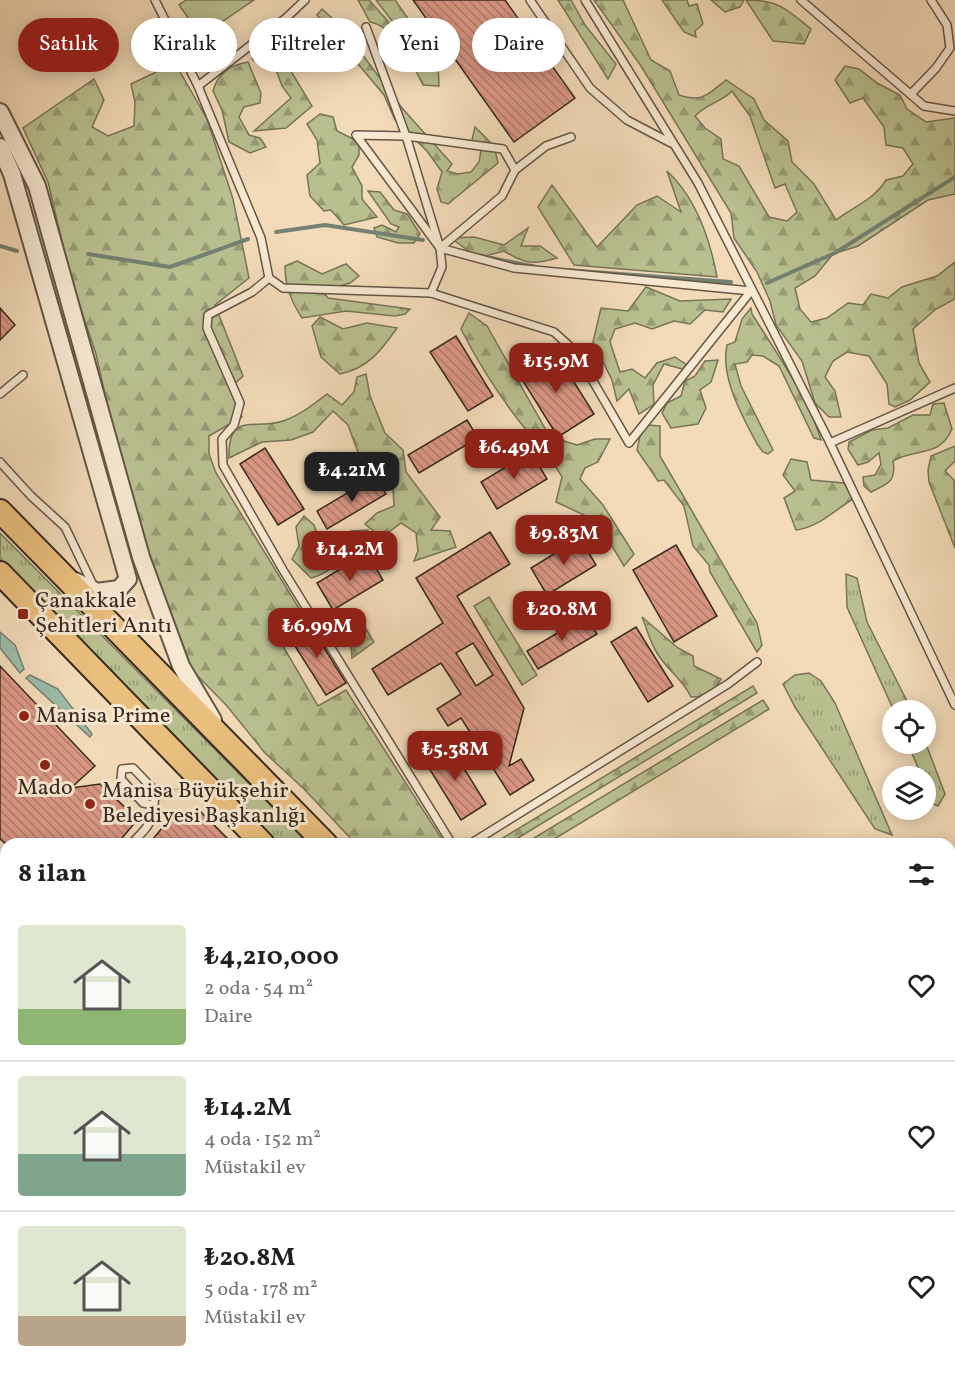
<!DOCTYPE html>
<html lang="tr">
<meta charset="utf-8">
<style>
body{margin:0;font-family:Vollkorn,serif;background:#f2f2f2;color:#202124;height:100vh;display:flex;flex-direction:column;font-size:22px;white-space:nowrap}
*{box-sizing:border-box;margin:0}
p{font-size:20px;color:#757577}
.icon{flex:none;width:33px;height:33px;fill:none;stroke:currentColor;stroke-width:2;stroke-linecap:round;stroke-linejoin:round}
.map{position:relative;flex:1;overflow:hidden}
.details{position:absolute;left:0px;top:838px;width:956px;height:536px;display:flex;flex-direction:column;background:#fff;border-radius:18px 18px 0 0;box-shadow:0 3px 15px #0003}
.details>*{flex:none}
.hud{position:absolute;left:18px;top:18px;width:600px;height:54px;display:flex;gap:12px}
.controls{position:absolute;left:882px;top:700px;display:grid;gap:12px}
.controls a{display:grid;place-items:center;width:54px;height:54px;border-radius:50%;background:#fff;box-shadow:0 3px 15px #0003;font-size:30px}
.price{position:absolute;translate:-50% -51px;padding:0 14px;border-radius:12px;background:#8f2418;color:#fff;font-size:20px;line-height:39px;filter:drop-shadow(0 2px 3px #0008)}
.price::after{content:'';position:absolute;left:50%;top:36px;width:18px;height:14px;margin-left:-9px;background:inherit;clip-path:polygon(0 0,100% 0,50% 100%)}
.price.selected{background:#222;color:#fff}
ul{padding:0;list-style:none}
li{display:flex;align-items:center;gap:18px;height:150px;padding:0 18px}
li+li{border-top:2px solid #e0e0e0}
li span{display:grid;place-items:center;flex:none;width:168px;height:120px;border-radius:6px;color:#555}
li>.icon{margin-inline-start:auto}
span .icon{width:72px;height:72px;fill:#fffc;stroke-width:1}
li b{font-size:26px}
h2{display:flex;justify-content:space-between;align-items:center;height:72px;padding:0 18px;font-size:26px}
.tag{padding:0 21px;border-radius:27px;background:#fff;box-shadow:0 3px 15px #0003;font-size:21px;line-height:54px}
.tag.selected{background:#8f2418;color:#fff}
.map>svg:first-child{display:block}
.grass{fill:url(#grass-tufts);stroke:#787458;stroke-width:1.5}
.forest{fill:url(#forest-firs);stroke:#787458;stroke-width:1.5;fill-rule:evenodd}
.park{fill:url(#park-crowns);stroke:#787458;stroke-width:1.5}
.pitch{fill:#b9c090;stroke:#787458;stroke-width:1.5}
.water{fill:#9dbca9;stroke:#748173;stroke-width:1.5}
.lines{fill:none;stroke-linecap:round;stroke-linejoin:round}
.stream{stroke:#748173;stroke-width:4}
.building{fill:url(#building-back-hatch);stroke:#372921;stroke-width:1.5;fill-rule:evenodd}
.service-casing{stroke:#665647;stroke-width:10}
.minor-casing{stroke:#665647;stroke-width:16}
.tertiary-casing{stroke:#665647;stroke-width:20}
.trunk-casing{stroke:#372921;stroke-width:26}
.path{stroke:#372921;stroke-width:2;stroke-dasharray:1.5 3;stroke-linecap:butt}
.service{stroke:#f7e8d2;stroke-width:7}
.minor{stroke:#f7e8d2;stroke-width:14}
.tertiary{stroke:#f7e8d2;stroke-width:16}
.trunk{stroke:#eabe7c;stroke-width:22}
.poi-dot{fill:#8f2418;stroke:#f7e8d2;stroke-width:2}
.labels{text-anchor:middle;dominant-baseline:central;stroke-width:6;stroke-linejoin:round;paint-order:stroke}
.poi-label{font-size:22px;fill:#372921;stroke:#f7e8d2;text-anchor:start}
</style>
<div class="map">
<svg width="955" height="1373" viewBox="0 0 955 1373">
<defs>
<pattern id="grass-tufts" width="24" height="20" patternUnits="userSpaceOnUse" patternTransform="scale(1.5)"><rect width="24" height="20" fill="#b9c090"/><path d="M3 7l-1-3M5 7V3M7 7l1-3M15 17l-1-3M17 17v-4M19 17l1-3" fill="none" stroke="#979c75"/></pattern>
<pattern id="forest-firs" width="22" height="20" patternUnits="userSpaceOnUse" patternTransform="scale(1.5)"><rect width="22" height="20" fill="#b9c090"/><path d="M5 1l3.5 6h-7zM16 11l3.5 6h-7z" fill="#979c75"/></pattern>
<pattern id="park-crowns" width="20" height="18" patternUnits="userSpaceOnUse" patternTransform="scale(1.5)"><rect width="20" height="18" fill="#b9c090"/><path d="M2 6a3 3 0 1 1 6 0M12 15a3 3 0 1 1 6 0" fill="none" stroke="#979c75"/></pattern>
<pattern id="building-back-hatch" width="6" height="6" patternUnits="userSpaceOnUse" patternTransform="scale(1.5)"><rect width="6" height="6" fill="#dc9886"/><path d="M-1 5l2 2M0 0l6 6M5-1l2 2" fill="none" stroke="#b37c6d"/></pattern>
</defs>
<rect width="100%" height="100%" fill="#f3dbb9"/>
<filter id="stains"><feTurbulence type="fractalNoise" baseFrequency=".00333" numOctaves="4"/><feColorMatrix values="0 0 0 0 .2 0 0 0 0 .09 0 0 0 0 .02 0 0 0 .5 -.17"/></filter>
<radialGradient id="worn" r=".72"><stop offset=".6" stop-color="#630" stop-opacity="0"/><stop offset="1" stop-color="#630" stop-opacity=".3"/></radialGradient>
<g class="grass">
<polygon points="0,533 309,844 272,844 0,558"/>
<polygon points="846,574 857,578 867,622 912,711 894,711 847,607"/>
<polygon points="809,673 821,681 835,703 892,835 875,829 795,707 783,684 795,675"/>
<polygon points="908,744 926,744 945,794 938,806 931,803 926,789 926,777 922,777"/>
</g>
<g class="forest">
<path d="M 358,0 L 369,0 L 410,46 L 420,64 L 422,60 L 376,0 L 395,0 L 438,62 L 439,86 L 423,85 C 413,65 395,26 370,22 Z"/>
<polygon points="558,0 571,0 585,25 616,64 608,79"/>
<path d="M 594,0 L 623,0 L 651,60 L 670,71 L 679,95 C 703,103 708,94 726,80 L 754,99 L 764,120 L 788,141 L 792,162 L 814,184 L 836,220 C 854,206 874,200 886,180 L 903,176 L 913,164 L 903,148 L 886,145 L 884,127 L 863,98 L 850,103 L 835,80 L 845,66 L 859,69 L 877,83 L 900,95 L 907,109 L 926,122 L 955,118 L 955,194 L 928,200 L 858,246 L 833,254 L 815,276 L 795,288 L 800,309 L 811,322 L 827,318 L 848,303 L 863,305 L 871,294 L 888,298 L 902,287 L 937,276 L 955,262 L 955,299 L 936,309 L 913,329 L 919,363 L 930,382 L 910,400 L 895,407 L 889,404 L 887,384 L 869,356 L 847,352 L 833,361 L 825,377 L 835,391 L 841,417 L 829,417 L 815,403 L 802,361 L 776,325 L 770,301 L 757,272 L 734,238 L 731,213 L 641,66 ZM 732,91 L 750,116 L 775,188 L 785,184 L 797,212 L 787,221 L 769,217 L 739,166 L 723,159 L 721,139 L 705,128 L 695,116 C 706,104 722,102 732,91 Z"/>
<polygon points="662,0 687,0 689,6 697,4 703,24 695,31 696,37 684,32"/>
<polygon points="711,0 744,0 740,7 725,12"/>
<path d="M 746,0 C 780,0 786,9 811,29 L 804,44 L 773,41 Z"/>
<polygon points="322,9 342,27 402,108 452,164 447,171 458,174 471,172 479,162 481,150 472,140 475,127 494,146 498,163 448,204 441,202 437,189 442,172 427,151 395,120 384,95 317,15"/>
<polygon points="281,34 277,54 289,68 312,106 286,128 254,131 291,98 282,86 276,70 265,69 252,59 268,42"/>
<path d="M 248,62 L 261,93 L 260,103 L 244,107 L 239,117 L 249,135 L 260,138 L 266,147 L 250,153 L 229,142 L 222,110 L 213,91 C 218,73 230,65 248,62 Z"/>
<polygon points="175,63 207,119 233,199 249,278 215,305 243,376 230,388 242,417 209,436 209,454 216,473 300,610 273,629 318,706 346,690 445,844 356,844 304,789 265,753 227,706 192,670 151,560 113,430 96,354 71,280 48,182 23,128 94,79 104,100 92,127 108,136 134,126 135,102 131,84"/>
<polygon points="320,114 333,117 337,131 359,142 359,155 352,167 362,186 362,199 377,217 344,225 331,210 324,211 310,196 307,175 320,163 317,140 307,124"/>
<path d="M 667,171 C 695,197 710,239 717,277 L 574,265 L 538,207 L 552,185 L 597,247 L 637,205 L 657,196 L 681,212 Z"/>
<polygon points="368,191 380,192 394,210 407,214 420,234 414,243 398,243 377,237 374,228 382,225 396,232 399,227 391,224"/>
<path d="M 528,228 L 521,246 L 540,246 L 557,258 C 533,265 525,264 504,251 L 478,258 L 451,238 L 474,237 L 504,245 Z"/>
<path d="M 297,261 L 322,274 L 346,264 L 359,276 L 350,283 L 322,291 L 328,298 L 410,309 L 405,314 L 395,316 L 346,311 L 302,318 C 291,301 285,286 285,266 Z"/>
<polygon points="646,287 680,301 731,299 723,312 705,310 690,324 674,321 652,329 635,323 615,329 610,342 620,372 632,369 645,378 657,363 675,357 687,365 682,369 664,364 653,385 654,404 639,414 629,389 617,401 612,380 593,342 601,308 628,311"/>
<path d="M 751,308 L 752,314 C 776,352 808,397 821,440 L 814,438 L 779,366 L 763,356 L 752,355 L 747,362 L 735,364 L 741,386 L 773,450 L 768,454 L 763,452 L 757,444 C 742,416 720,377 727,345 L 735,342 L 742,319 Z"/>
<path d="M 469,313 L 487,326 L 550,437 L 577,445 L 595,439 L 610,439 L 598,462 L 585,468 L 580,479 L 603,505 L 634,554 L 624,566 L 597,521 L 556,502 L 562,477 C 549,454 532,438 516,417 C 495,389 477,361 461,329 Z"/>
<path d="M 320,317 L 343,329 L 367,323 L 397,328 C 381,351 368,368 340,374 L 321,357 L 312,326 Z"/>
<polygon points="718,360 711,382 700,390 706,408 698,424 671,428 662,413 667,403 681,396 685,381 695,376 705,361"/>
<path d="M 366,374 L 370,396 L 385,433 L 403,450 L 406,472 L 440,517 L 431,530 L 450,531 L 456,547 L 414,561 L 418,551 L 416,533 L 401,523 L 389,532 L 376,533 L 365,524 L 377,513 L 394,506 L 393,488 L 358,452 L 348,425 L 333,411 L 313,432 L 291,440 L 262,442 L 229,458 C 228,410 253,431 283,421 C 299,416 314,404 327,394 L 342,405 L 354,392 L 357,377 Z"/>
<path d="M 944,403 L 952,429 C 939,459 916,447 893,461 C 897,481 888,484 871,492 L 864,486 L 863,477 L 875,475 L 881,464 L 879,453 L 868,462 L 858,465 L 848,449 L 849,442 L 872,430 L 888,428 L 913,415 L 930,415 L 933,404 Z"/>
<polygon points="648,425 660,426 660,456 757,623 762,645 757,652 710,572 709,565 693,546 684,506 664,480 658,481 637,450 640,436"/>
<polygon points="955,446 955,461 945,471 954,480 955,548 929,482 928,470 931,456"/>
<path d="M 791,459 L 807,462 L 811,480 L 844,483 L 853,499 C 835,510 817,528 796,530 L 784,498 L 795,491 L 783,475 Z"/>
<path d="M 304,516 L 314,525 L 320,541 L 333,543 L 351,531 L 368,530 L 368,540 C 348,551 333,573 311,578 L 292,559 L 299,546 L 296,527 Z"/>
<polygon points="489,597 537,675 522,685 474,606"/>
<path d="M 642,617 L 678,648 L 693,656 L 694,666 L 721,679 L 711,696 L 691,697 C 683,679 667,670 657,653 C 650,642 647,629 642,617 Z"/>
<polygon points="360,619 374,642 352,658 351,645 339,640 339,627"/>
<polygon points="753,686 757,693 508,844 493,844"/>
<polygon points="763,700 769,709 546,844 524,844"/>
<polygon points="30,1368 84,1368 78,1373 26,1373"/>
</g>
<polygon class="park" points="565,1368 744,1368 749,1373 570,1373"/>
<polygon class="pitch" points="186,0 254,0 201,36 179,5"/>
<g class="water">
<polygon points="0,632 15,645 24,669 20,673 0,648"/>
<polygon points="30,675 58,689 92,734 90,737 26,678"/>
</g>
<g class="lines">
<g class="stream">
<polyline points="276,232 325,225 423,240"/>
<polyline points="0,246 17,251"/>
<polyline points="88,254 170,267 248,239"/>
<polyline points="482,256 536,267"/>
<polyline points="565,270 731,282"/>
<polyline points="767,283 835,253 955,177"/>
</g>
</g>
<g class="building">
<polygon points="413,0 505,0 575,98 514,142"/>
<polygon points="0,308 15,325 0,340"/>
<polygon points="456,336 493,396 468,411 430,352"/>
<polygon points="554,350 594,414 558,437 518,373"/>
<polygon points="467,420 478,438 419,473 408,455"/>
<polygon points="265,448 304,509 278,525 240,464"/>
<polygon points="531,452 547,479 497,509 481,482"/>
<polygon points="376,476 386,494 327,529 317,511"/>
<path d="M 490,532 L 510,564 L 457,596 L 524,708 L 509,766 L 521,759 L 534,780 L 510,795 L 461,718 L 448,726 L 437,709 L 461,694 L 441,663 L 388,695 L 372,669 L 443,623 L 416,578 ZM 473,643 L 493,675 L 476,686 L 456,653 Z"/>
<polygon points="580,538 596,565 547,595 531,568"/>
<polygon points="676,545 717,616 674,642 633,570"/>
<polygon points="367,553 383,580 333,610 317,583"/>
<polygon points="586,616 597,634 538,669 527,651"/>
<polygon points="308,622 346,683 326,695 288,635"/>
<polygon points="636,627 673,686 648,702 611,642"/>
<polygon points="0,666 95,766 71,788 100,784 138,819 117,844 6,844 0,839"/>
<polygon points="449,744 486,804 461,820 424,760"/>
<polygon points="200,811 233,844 149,844 175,812"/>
</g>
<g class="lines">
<defs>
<g id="service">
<polyline points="155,0 198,86 261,238 269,278 283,288 431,293 554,332 576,352 629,443 751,291"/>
<polyline points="530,0 590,88 627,120 671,143"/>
<polyline points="585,0 698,183 830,443 955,705"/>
<polyline points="801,0 924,106 955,111"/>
<polyline points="366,27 406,136 440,248 514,268 751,291"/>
<polyline points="198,86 286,18 305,0"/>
<polyline points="911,94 936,68 950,48 947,25 931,0"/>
<polyline points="515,170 546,146 571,137"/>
<polyline points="269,278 252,292 208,315 207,328 240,403 234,425 222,439 223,465 283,570 452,844"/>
<polyline points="431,293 442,267 440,248 356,135 406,136 503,149 515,170 502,196 440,248"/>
<polyline points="0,394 23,375"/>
<polyline points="830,443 955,388"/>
<polyline points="0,462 31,496 65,527 94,587"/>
<path d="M 131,844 C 152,823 154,821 155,791 L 133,768 L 122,769 L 121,779 L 143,803 L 154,805"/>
<polyline points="470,844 728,684 757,662"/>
<polyline points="0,863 6,867"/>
</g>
<g id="minor">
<polyline points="950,932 955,930"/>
<polyline points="0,1018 6,1006"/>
<polyline points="950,1084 955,1090"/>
<polyline points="0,1118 6,1124"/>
<polyline points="950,1134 955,1131"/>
<polyline points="0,1211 6,1206"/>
<polyline points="950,1304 955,1310"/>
<polyline points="198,1368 203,1373"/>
<polyline points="346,1368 351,1373"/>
<polyline points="151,1373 156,1368"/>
</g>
<g id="tertiary">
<polyline points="0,112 37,186 141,557 181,666 213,720"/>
<polyline points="0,147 12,174 128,579 119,589 97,592 75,581"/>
<polyline points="0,915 6,920"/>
<polyline points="0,941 6,946"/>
<polyline points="0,1360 6,1360"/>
<polyline points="15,1368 17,1373"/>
<polyline points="462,1368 468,1373"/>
<polyline points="543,1368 549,1373"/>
</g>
<g id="trunk">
<polyline points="0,511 326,844"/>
<polyline points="0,573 263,844"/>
<polyline points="772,1368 777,1373"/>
<polyline points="838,1368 843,1373"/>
</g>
</defs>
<use href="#service" class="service-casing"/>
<use href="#minor" class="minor-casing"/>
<use href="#tertiary" class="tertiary-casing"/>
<use href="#trunk" class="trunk-casing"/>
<g class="path">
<polyline points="164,790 185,789"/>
<polyline points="576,1368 582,1373"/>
<polyline points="715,1368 721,1373"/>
</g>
<use href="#service" class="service"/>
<use href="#minor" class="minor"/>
<use href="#tertiary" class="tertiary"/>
<use href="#trunk" class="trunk"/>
</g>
<g class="poi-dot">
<rect x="17" y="608" width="12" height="12" rx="3"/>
<circle cx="24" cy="716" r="6"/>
<circle cx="45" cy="765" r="6"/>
<circle cx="90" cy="804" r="6"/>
</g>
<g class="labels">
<g class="poi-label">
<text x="35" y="601">Çanakkale<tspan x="35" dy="25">Şehitleri Anıtı</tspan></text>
<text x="36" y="716">Manisa Prime</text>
<text x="45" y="788" text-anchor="middle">Mado</text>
<text x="102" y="791">Manisa Büyükşehir<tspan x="102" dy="25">Belediyesi Başkanlığı</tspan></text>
</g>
</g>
<rect width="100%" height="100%" filter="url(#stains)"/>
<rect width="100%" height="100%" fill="url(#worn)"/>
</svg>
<div class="controls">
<a><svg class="icon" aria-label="locate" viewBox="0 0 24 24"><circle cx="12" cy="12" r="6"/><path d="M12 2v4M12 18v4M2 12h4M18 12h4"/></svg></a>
<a><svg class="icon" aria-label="layers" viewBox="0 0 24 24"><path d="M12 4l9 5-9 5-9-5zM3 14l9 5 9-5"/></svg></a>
</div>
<b class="price" style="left:556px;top:394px">₺15.9M</b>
<b class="price" style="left:514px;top:480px">₺6.49M</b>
<b class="price selected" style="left:352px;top:503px">₺4.21M</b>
<b class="price" style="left:564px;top:566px">₺9.83M</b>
<b class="price" style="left:350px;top:582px">₺14.2M</b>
<b class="price" style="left:562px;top:642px">₺20.8M</b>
<b class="price" style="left:317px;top:659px">₺6.99M</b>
<b class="price" style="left:455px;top:782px">₺5.38M</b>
<div class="hud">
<a class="tag selected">Satılık</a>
<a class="tag">Kiralık</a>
<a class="tag">Filtreler</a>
<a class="tag">Yeni</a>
<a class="tag">Daire</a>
</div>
<section class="details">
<h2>8 ilan<svg class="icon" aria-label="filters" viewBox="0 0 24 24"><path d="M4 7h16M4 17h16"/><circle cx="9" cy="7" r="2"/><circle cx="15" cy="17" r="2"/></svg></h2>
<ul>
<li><span style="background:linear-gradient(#dfe7d0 70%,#8fb573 0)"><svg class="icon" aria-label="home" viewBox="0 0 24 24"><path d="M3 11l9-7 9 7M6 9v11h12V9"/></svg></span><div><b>₺4,210,000</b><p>2 oda · 54 m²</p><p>Daire</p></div><svg class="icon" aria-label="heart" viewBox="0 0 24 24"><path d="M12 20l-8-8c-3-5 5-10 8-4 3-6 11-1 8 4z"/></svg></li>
<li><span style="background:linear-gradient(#dfe7d0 65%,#7fa58c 0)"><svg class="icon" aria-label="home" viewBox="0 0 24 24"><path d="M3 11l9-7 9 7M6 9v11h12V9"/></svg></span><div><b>₺14.2M</b><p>4 oda · 152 m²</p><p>Müstakil ev</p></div><svg class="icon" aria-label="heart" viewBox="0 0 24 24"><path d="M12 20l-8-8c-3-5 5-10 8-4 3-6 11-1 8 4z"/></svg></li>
<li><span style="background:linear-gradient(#dfe7d0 75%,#b9a48a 0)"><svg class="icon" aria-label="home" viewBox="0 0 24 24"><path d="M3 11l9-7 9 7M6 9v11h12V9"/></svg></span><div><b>₺20.8M</b><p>5 oda · 178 m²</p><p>Müstakil ev</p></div><svg class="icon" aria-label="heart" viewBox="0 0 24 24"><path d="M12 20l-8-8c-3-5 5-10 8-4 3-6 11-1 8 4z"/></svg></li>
</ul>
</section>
</div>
